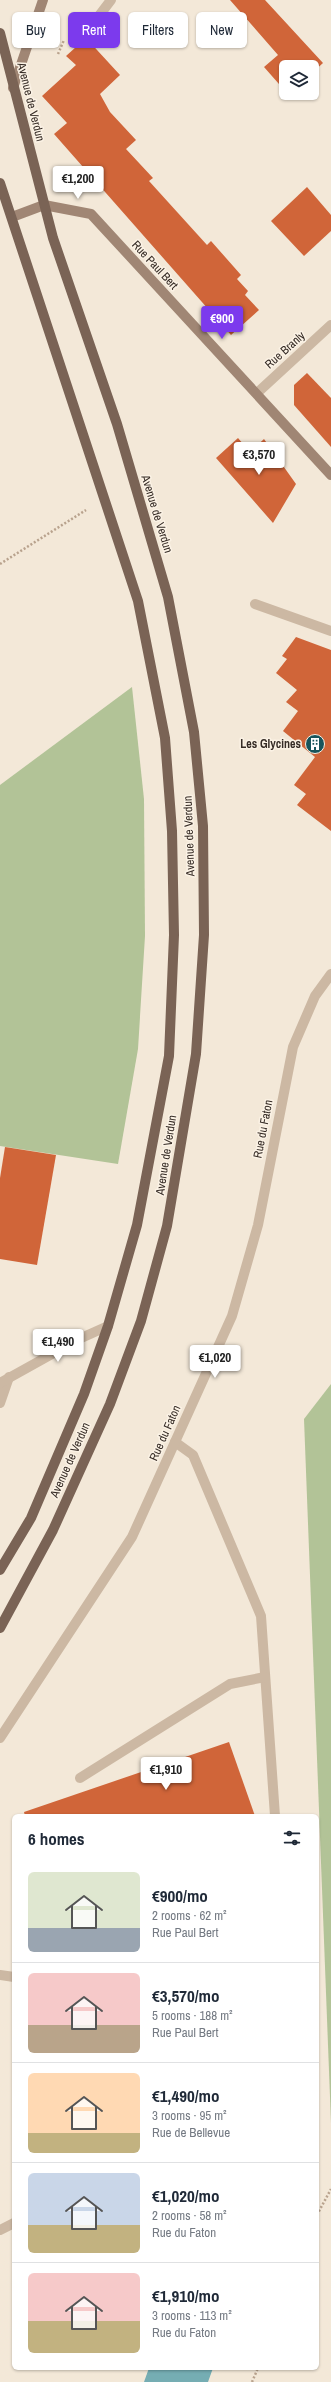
<!DOCTYPE html>
<meta charset="utf-8">
<style>
body{margin:0;font-family:"Archivo Narrow",sans-serif;background:#f2f2f3;color:#1f2937;height:100vh;display:flex;flex-direction:column;font-size:15px;white-space:nowrap}
*{box-sizing:border-box;margin:0}
p{font-size:13px;color:#747a83}
.icon{flex:none;width:22px;height:22px;fill:none;stroke:currentColor;stroke-width:2;stroke-linecap:round;stroke-linejoin:round}
.map{position:relative;flex:1;overflow:hidden}
.panel{position:absolute;left:12px;top:1814px;width:307px;height:556px;display:flex;flex-direction:column;background:#fff;border-radius:6px;box-shadow:0 1px 3px #0004}
.panel>*{flex:none}
.hud{position:absolute;left:12px;top:12px;width:307px;height:36px;display:flex;gap:8px}
.fabs{position:absolute;left:279px;top:60px;display:grid;gap:8px}
.fabs a{display:grid;place-items:center;width:40px;height:40px;border-radius:6px;background:#fff;box-shadow:0 1px 3px #0004;font-size:20px}
.price{position:absolute;translate:-50% -34px;padding:0 9px;border-radius:4px;background:#fff;color:#222;font-size:13px;line-height:26px;filter:drop-shadow(0 1px 2px #0008)}
.price::after{content:'';position:absolute;left:50%;top:24px;width:12px;height:9px;margin-left:-6px;background:inherit;clip-path:polygon(0 0,100% 0,50% 100%)}
.price.selected{background:#7c3aed;color:#fff}
ul{padding:0;list-style:none}
li{display:flex;align-items:center;gap:12px;height:100px;padding:0 16px}
li+li{border-top:1px solid #e0e1e3}
li span{display:grid;place-items:center;flex:none;width:112px;height:80px;border-radius:6px;color:#555}
li>.icon{margin-inline-start:auto}
span .icon{width:48px;height:48px;fill:#fffc;stroke-width:1}
li b{font-size:17px}
h2{display:flex;justify-content:space-between;align-items:center;height:48px;padding:0 16px;font-size:17px}
.chip{padding:0 14px;border-radius:6px;background:#fff;box-shadow:0 1px 3px #0004;font-size:14px;line-height:36px}
.chip.selected{background:#7c3aed;color:#fff}
.map>svg:first-child{display:block}
.green{fill:#b2c397}
.water{fill:#75adb3}
.building{fill:#d06539}
.lines{fill:none;stroke-linecap:round;stroke-linejoin:round}
.path{stroke:#b8a28d;stroke-width:2.5;stroke-dasharray:2 2;stroke-linecap:butt}
.lane{stroke:#ccb8a3;stroke-width:10}
.street{stroke:#ccb8a3;stroke-width:10}
.secondary{stroke:#a08674;stroke-width:10}
.primary{stroke:#7a6355;stroke-width:10}
.labels{text-anchor:middle;dominant-baseline:central;stroke-width:3;stroke-linejoin:round;paint-order:stroke}
.street-label{font-size:12px;fill:#362c26;stroke:#fbf2e5}
.poi-label{font-size:12px;font-weight:bold;fill:#362c26;stroke:#fbf2e5;text-anchor:end}
</style>
<div class="map">
<svg width="331" height="2382" viewBox="0 0 331 2382">
<rect width="100%" height="100%" fill="#f3e8d8"/>
<g class="green">
<polygon points="132,687 144,799 145,936 138,1049 118,1164 0,1146 0,785"/>
<polygon points="331,1384 331,2123 304,1419"/>
</g>
<polygon class="water" points="149,2368 213,2368 208,2382 144,2382"/>
<g class="building">
<polygon points="230,0 265,0 323,63 312,73 312,67 286,67 286,92 264,67 278,55"/>
<polygon points="86,38 120,75 100,94 110,112 136,140 126,149 153,178 149,181 207,245 211,241 241,275 237,279 248,291 245,295 259,310 231,335 54,134 67,123 42,96 76,65 66,56"/>
<polygon points="307,187 331,215 331,231 304,256 271,221"/>
<polygon points="307,373 331,398 331,447 294,405 294,385"/>
<polygon points="238,438 250,452 264,439 296,484 273,523 216,458"/>
<polygon points="296,637 331,650 331,831 297,805 306,794 294,785 315,757 283,731 298,711 286,702 297,690 276,673 287,659 282,656"/>
<polygon points="5,1147 56,1155 37,1265 0,1259 0,1178"/>
<polygon points="229,1742 255,1816 25,1816 24,1812"/>
</g>
<g class="lines">
<g class="path">
<polyline points="58,54 64,40"/>
<polyline points="0,564 86,510"/>
<polyline points="317,2215 331,2189"/>
<polyline points="252,2382 258,2368"/>
</g>
<g class="lane">
<polyline points="79,28 92,25 111,0"/>
<polyline points="255,604 331,631"/>
<polyline points="0,1403 9,1377"/>
<polyline points="175,1442 193,1455 261,1616 275,1816"/>
<polyline points="80,1778 230,1684 265,1677"/>
</g>
<g class="street">
<polyline points="257,393 331,325"/>
<polyline points="0,1383 79,1339 108,1326"/>
<polyline points="0,1738 132,1537 232,1316 258,1225 293,1047 315,996 331,974"/>
<polyline points="0,1975 14,1977"/>
<polyline points="0,2230 14,2223"/>
</g>
<g class="secondary">
<polyline points="13,88 43,0"/>
<polyline points="12,217 44,205 91,214 331,475"/>
</g>
<g class="primary">
<polyline points="0,33 53,238 117,424 168,597 194,732 203,826 204,935 196,1054 167,1226 141,1321 110,1404 53,1530 0,1628"/>
<polyline points="0,183 138,601 165,738 172,831 174,935 169,1056 137,1225 108,1326 84,1394 31,1518 0,1570"/>
</g>
</g>
<defs>
<symbol id="building-disc" viewBox="-11 -11 22 22"><circle r="9.5" fill="#18545b" stroke="#fbf2e5"/><path d="M-4-6H4V6H1V3H-1V6H-4ZM-2.5-4.3h1.7v1.8h-1.7ZM.8-4.3h1.7v1.8H.8ZM-2.5-1h1.7V.8h-1.7ZM.8-1h1.7V.8H.8Z" fill="#fff"/></symbol>
</defs>
<g fill-rule="evenodd">
<use href="#building-disc" x="304" y="733" width="22" height="22"/>
</g>
<g class="labels">
<g class="street-label">
<text transform="translate(31 102) rotate(76)">Avenue de Verdun</text>
<text transform="translate(155 265) rotate(47)">Rue Paul Bert</text>
<text transform="translate(285 350) rotate(-42)">Rue Branly</text>
<text transform="translate(157 514) rotate(73)">Avenue de Verdun</text>
<text transform="translate(189 836) rotate(-92)">Avenue de Verdun</text>
<text transform="translate(263 1129) rotate(-79)">Rue du Faton</text>
<text transform="translate(166 1155) rotate(-81)">Avenue de Verdun</text>
<text transform="translate(165 1433) rotate(-66)">Rue du Faton</text>
<text transform="translate(70 1460) rotate(-66)">Avenue de Verdun</text>
</g>
<g class="poi-label">
<text x="301" y="744">Les Glycines</text>
</g>
</g>
</svg>
<div class="fabs">
<a><svg class="icon" aria-label="layers" viewBox="0 0 24 24"><path d="M12 4l9 5-9 5-9-5zM3 14l9 5 9-5"/></svg></a>
</div>
<b class="price" style="left:78px;top:200px">€1,200</b>
<b class="price selected" style="left:222px;top:340px">€900</b>
<b class="price" style="left:259px;top:476px">€3,570</b>
<b class="price" style="left:58px;top:1363px">€1,490</b>
<b class="price" style="left:215px;top:1379px">€1,020</b>
<b class="price" style="left:166px;top:1791px">€1,910</b>
<div class="hud">
<a class="chip">Buy</a>
<a class="chip selected">Rent</a>
<a class="chip">Filters</a>
<a class="chip">New</a>
</div>
<section class="panel">
<h2>6 homes<svg class="icon" aria-label="filters" viewBox="0 0 24 24"><path d="M4 7h16M4 17h16"/><circle cx="9" cy="7" r="2"/><circle cx="15" cy="17" r="2"/></svg></h2>
<ul>
<li><span style="background:linear-gradient(#dfe7d0 70%,#9aa5b1 0)"><svg class="icon" aria-label="home" viewBox="0 0 24 24"><path d="M3 11l9-7 9 7M6 9v11h12V9"/></svg></span><div><b>€900/mo</b><p>2 rooms · 62 m²</p><p>Rue Paul Bert</p></div></li>
<li><span style="background:linear-gradient(#f6c9c9 65%,#b9a48a 0)"><svg class="icon" aria-label="home" viewBox="0 0 24 24"><path d="M3 11l9-7 9 7M6 9v11h12V9"/></svg></span><div><b>€3,570/mo</b><p>5 rooms · 188 m²</p><p>Rue Paul Bert</p></div></li>
<li><span style="background:linear-gradient(#ffd9b3 75%,#c2b280 0)"><svg class="icon" aria-label="home" viewBox="0 0 24 24"><path d="M3 11l9-7 9 7M6 9v11h12V9"/></svg></span><div><b>€1,490/mo</b><p>3 rooms · 95 m²</p><p>Rue de Bellevue</p></div></li>
<li><span style="background:linear-gradient(#c9d6e8 65%,#c2b280 0)"><svg class="icon" aria-label="home" viewBox="0 0 24 24"><path d="M3 11l9-7 9 7M6 9v11h12V9"/></svg></span><div><b>€1,020/mo</b><p>2 rooms · 58 m²</p><p>Rue du Faton</p></div></li>
<li><span style="background:linear-gradient(#f6c9c9 60%,#c2b280 0)"><svg class="icon" aria-label="home" viewBox="0 0 24 24"><path d="M3 11l9-7 9 7M6 9v11h12V9"/></svg></span><div><b>€1,910/mo</b><p>3 rooms · 113 m²</p><p>Rue du Faton</p></div></li>
</ul>
</section>
</div>
